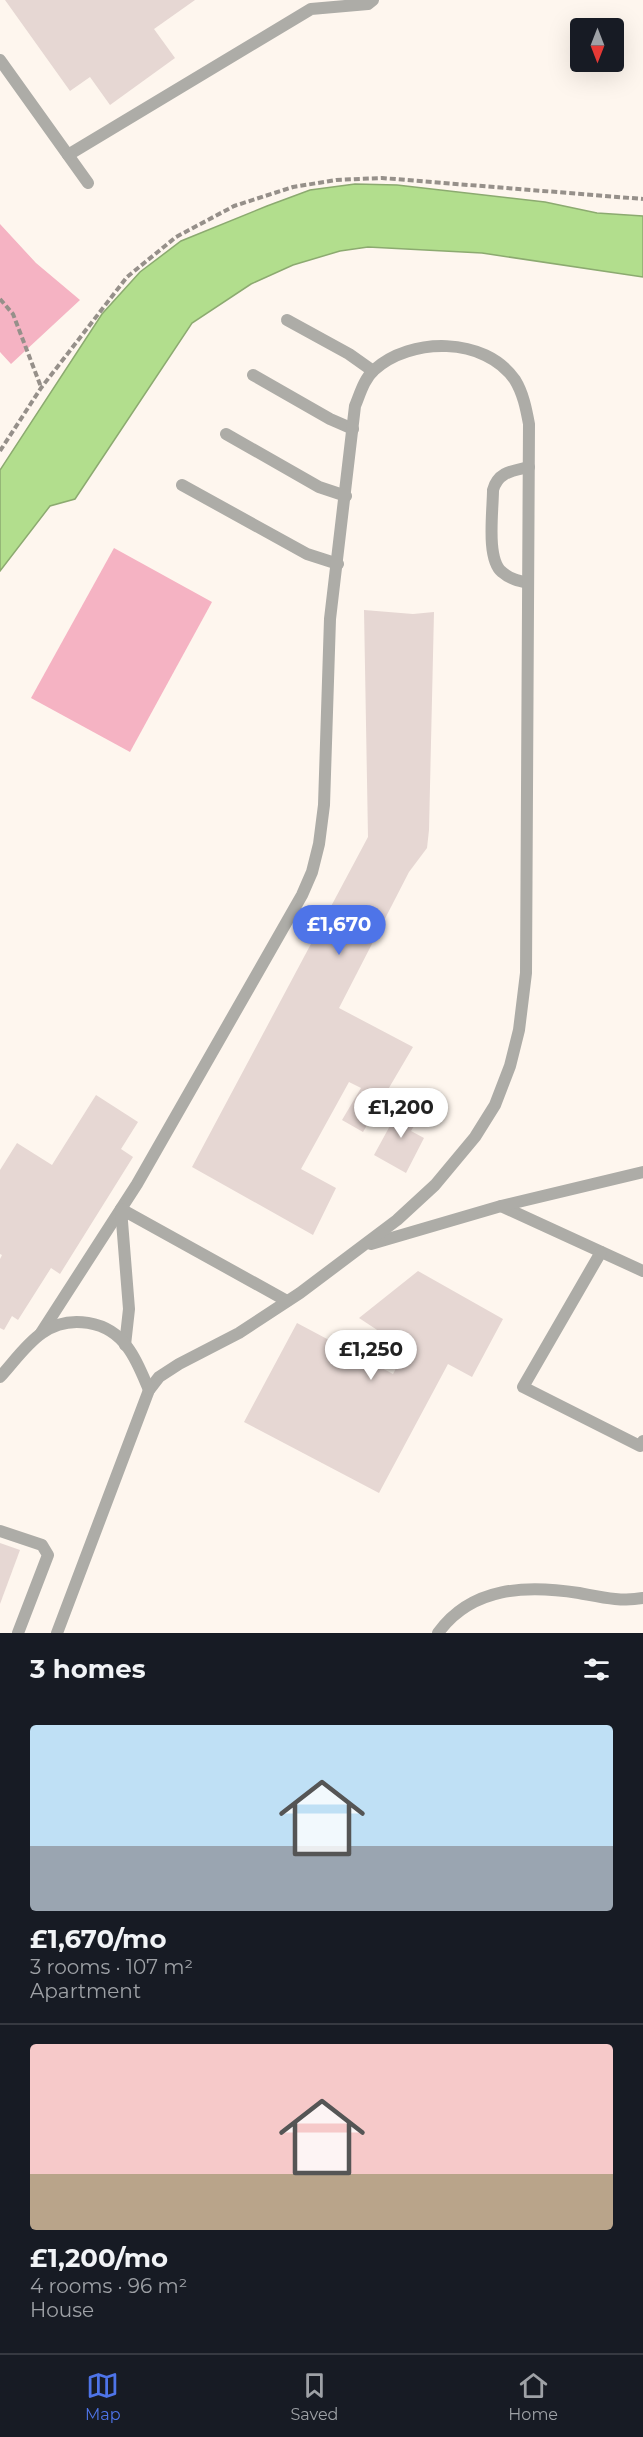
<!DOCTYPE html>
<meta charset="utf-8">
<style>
body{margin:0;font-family:Montserrat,sans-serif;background:#20242c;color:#f1f3f6;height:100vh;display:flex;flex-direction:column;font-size:22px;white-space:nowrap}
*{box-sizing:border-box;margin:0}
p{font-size:20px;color:#9ea1a6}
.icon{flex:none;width:33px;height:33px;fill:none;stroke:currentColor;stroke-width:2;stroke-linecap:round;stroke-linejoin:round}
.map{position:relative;height:1633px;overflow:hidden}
.drawer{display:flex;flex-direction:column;background:#171b24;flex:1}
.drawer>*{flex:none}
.needle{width:39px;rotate:180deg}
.fabs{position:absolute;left:570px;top:18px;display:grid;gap:12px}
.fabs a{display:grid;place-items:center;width:54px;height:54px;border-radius:6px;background:#171b24;box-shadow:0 6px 24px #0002;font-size:30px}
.price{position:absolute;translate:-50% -51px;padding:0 14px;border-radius:21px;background:#fff;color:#222;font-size:20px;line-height:39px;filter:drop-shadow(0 2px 3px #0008)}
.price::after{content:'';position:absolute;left:50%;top:36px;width:18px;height:14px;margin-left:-9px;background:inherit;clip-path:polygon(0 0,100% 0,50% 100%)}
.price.active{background:#4e74e8;color:#fff}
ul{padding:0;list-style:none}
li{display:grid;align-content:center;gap:12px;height:318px;padding:0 30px}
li+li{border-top:2px solid #363941}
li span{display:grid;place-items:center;height:186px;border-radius:6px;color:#555}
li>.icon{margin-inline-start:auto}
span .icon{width:108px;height:108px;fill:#fffc;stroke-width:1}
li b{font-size:26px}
h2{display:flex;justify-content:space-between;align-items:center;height:72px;padding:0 30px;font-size:26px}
.menu{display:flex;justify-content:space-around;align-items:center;height:84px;border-top:2px solid #363941;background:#171b24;font-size:16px;color:#9ea1a6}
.menu a{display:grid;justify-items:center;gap:3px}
.menu .active{color:#4e74e8}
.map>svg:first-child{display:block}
.green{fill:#f5b3c3}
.water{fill:#b2de8d;stroke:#8caa70;stroke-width:1.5}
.building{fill:#e6d7d3}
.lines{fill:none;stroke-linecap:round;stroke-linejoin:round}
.path{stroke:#96908a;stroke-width:4;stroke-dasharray:6 3;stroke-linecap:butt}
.lane{stroke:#adaca7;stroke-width:12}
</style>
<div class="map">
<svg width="643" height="1633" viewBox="0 0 643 1633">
<rect width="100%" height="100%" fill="#fef6ee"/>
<g class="green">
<polygon points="0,224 36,263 80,300 11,364 0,352"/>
<polygon points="114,548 212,602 130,752 31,698"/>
</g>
<polygon class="water" points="355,184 397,185 545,202 597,213 643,216 643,277 482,253 368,247 340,251 293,265 251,284 192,323 75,499 50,506 0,571 0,470 102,314 140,272 181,241 267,206 310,190"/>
<g class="building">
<polygon points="5,0 195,0 154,29 175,58 110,105 90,77 70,91"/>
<polygon points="364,610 413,614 434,612 429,830 427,848 409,872 339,1008 413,1047 363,1132 342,1120 361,1088 349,1082 301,1169 336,1188 313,1235 192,1167 368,837"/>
<polygon points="96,1095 138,1122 121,1149 133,1157 60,1274 51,1268 18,1320 12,1316 4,1330 0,1328 0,1259 2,1255 0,1254 0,1170 17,1143 52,1165"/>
<polygon points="404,1100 423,1111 411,1131 424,1138 406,1173 374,1155"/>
<polygon points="418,1271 503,1319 472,1377 448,1364 379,1493 244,1422 297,1323 393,1374 406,1349 359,1318"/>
<polygon points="0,1543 20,1550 0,1604"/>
</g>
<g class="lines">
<g class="path">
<polyline points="0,299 13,314 41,387"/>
<polyline points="0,451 41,388 127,277 176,237 234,206 293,187 336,180 382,178 643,199"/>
</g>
<g class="lane">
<polyline points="0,60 88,183"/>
<polyline points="68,155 311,9 368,4 373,0"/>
<polyline points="287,320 349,354 373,371"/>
<polyline points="253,375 330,419 353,429"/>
<polyline points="226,434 319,487 346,496"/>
<polyline points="182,485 307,554 338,564"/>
<path d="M 528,583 C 519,581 510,579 502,572 C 486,559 493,511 493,490 C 498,472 512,471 529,467"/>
<polyline points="501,1206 643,1271"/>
<polyline points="371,1244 501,1206 643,1172"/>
<polyline points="601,1252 523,1387 640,1446 643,1441"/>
<path d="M 41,1333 L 137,1184 L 302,895 L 312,872 L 319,844 L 324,805 L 330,619 L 355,406 C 360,394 364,379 374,370 C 410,337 485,336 515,380 C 523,393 526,408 529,424 L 526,973 L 519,1030 L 510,1066 L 495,1105 L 475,1137 L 435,1185 L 397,1220 L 300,1293 L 239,1333 L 179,1364 L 159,1377 L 149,1390 L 57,1633"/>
<polyline points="125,1345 129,1309 121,1209 287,1301"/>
<path d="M 0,1377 C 13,1363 26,1344 42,1333 C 69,1314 109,1320 128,1348 C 137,1360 143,1376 149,1390"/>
<polyline points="0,1531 42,1545 48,1555 18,1633"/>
<path d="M 438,1633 C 472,1586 527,1585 579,1593 C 601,1597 621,1602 643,1598"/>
</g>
</g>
</svg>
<div class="fabs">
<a><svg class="needle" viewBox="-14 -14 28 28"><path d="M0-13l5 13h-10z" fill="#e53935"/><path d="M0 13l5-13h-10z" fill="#9ea1a6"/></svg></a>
</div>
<b class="price active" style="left:339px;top:956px">£1,670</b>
<b class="price" style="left:401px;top:1139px">£1,200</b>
<b class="price" style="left:371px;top:1381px">£1,250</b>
</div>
<section class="drawer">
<h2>3 homes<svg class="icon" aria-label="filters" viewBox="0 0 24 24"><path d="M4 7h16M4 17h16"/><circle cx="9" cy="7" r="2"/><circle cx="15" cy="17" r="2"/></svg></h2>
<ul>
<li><span style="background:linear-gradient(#bfe0f5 65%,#9aa5b1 0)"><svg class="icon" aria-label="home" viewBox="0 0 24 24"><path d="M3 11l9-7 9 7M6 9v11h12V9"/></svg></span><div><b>£1,670/mo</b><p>3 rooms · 107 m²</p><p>Apartment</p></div></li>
<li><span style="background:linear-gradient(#f6c9c9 70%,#b9a48a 0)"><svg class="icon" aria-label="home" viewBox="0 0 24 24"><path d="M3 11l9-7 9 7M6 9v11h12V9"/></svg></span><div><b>£1,200/mo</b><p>4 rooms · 96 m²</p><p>House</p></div></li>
</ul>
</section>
<nav class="menu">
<a class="active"><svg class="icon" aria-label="map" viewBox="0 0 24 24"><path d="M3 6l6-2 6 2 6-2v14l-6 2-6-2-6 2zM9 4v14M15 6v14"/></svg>Map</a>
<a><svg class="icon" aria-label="saved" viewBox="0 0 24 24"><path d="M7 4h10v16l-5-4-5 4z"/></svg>Saved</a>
<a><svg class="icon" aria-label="home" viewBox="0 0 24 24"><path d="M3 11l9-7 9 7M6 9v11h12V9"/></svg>Home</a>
</nav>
